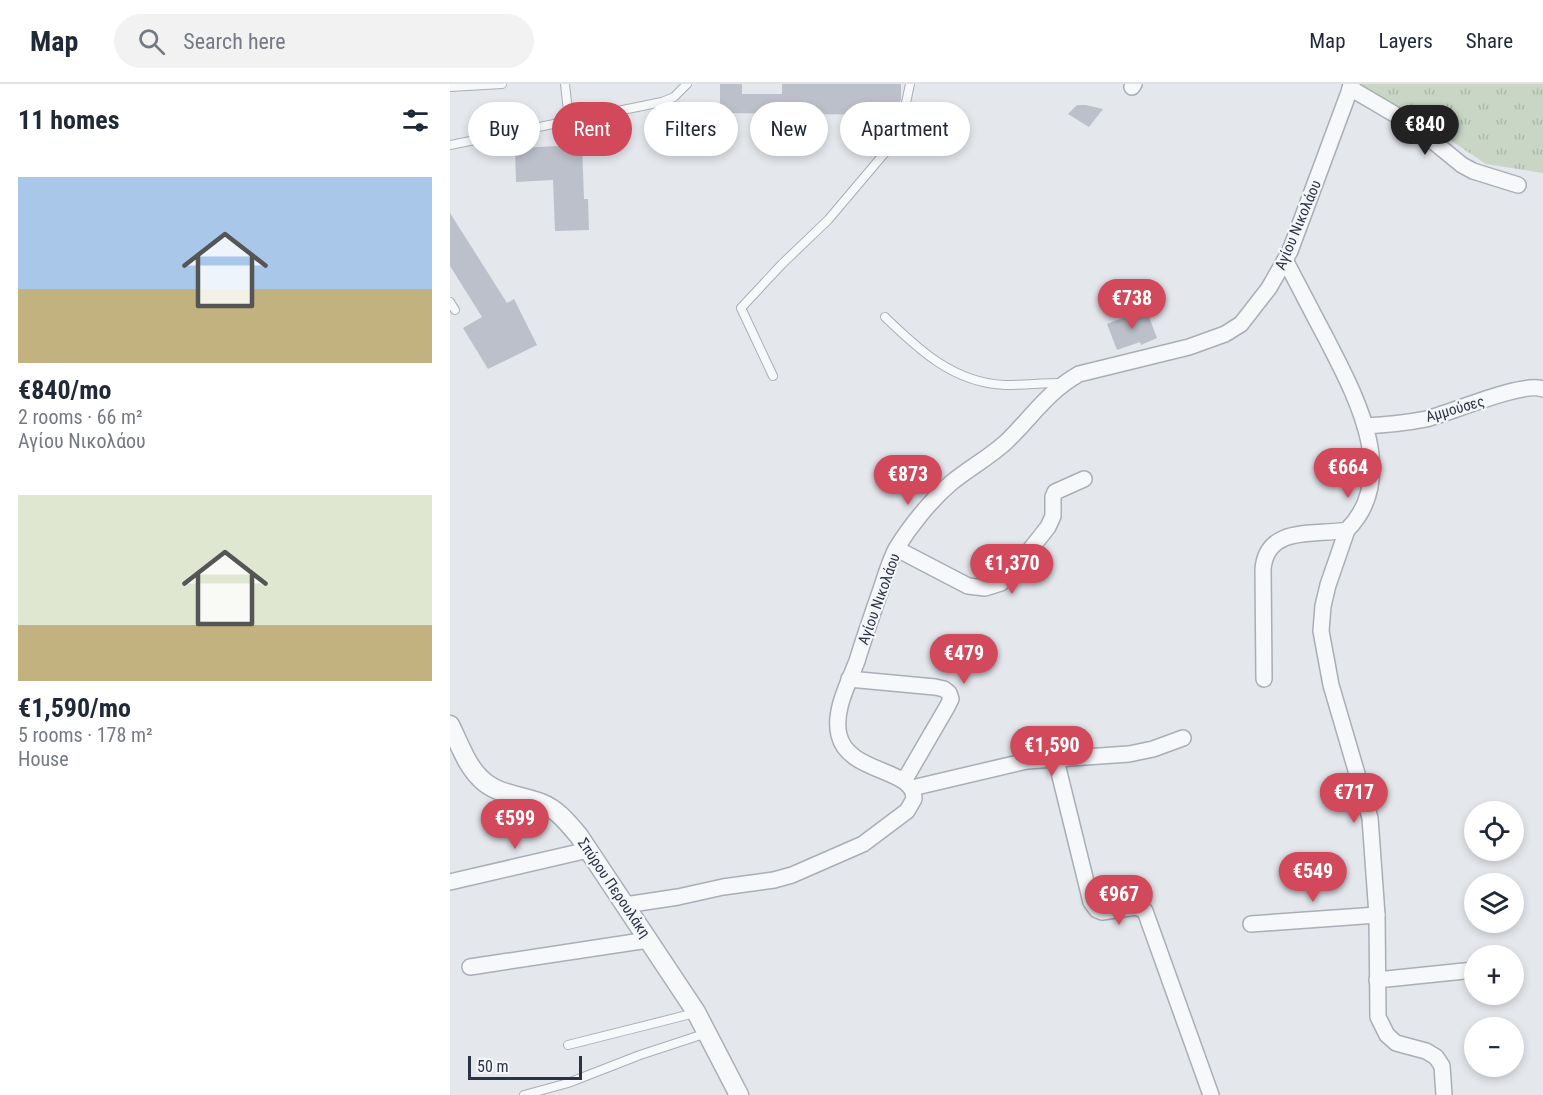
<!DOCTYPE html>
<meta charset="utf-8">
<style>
body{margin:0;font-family:"Roboto Condensed",sans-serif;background:#f2f2f3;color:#1f2937;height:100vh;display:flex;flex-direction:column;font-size:22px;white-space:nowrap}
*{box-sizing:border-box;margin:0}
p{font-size:20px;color:#747a83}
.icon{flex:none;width:33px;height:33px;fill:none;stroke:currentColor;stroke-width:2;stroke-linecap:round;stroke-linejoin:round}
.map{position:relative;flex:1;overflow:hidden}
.drawer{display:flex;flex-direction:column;background:#fff;width:450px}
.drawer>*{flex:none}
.top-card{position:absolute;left:18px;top:18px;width:570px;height:54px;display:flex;gap:12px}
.tools{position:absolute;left:1014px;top:717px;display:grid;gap:12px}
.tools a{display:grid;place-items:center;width:60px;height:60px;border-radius:50%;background:#fff;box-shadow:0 3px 9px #0003;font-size:30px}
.scale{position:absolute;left:18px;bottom:15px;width:114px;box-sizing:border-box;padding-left:6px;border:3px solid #2b3445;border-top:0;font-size:16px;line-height:21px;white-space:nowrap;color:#2b3445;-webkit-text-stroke:4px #f4f6f9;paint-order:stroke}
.price{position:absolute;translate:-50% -51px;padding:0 14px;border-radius:21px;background:#d1495b;color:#fff;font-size:20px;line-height:39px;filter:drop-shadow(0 2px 3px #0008)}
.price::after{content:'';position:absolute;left:50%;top:36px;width:18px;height:14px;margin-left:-9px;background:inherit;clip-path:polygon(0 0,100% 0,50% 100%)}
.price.current{background:#222;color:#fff}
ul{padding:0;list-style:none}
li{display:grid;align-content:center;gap:12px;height:318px;padding:0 18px}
li span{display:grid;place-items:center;height:186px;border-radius:0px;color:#555}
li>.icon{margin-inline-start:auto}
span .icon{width:108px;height:108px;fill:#fffc;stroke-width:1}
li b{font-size:26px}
h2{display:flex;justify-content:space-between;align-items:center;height:72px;padding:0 18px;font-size:26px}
.tag{padding:0 21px;border-radius:27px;background:#fff;box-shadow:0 3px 9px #0003;font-size:21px;line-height:54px}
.tag.current{background:#d1495b;color:#fff}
header{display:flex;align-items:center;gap:36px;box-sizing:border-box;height:84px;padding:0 30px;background:#fff;border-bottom:2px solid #e0e1e3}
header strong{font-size:28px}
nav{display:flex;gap:33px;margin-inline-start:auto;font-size:21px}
.search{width:420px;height:54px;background:#f2f2f3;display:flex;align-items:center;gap:15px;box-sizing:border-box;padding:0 21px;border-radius:33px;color:#747a83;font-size:22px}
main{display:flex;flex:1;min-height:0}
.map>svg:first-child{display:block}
.grass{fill:url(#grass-tufts)}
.building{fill:#bbc0ca}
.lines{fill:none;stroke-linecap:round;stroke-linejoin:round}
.service-casing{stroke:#a9aeb7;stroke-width:10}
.minor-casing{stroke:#a9aeb7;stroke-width:18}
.tertiary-casing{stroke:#a9aeb7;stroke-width:21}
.service{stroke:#f7f8fa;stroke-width:8}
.minor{stroke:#f7f8fa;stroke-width:15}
.tertiary{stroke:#f7f8fa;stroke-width:18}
.labels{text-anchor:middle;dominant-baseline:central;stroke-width:4.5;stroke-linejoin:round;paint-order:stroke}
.street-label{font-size:15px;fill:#2b3445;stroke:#f4f6f9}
</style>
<header>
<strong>Map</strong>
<div class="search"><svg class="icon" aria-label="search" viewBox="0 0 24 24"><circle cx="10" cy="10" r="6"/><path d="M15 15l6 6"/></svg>Search here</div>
<nav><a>Map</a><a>Layers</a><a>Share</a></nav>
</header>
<main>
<section class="drawer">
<h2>11 homes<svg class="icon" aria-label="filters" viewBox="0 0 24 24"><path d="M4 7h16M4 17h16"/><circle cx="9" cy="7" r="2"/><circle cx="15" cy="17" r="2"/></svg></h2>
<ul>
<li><span style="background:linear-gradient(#a9c7e8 60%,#c2b280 0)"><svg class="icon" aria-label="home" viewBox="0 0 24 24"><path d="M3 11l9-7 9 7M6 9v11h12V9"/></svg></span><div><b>€840/mo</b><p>2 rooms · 66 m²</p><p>Αγίου Νικολάου</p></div></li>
<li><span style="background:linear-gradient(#dfe7d0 70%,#c2b280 0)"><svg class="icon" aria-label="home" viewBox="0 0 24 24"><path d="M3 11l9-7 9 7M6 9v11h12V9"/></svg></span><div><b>€1,590/mo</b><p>5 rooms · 178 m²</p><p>House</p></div></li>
</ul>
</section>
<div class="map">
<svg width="1093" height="1011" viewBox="0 0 1093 1011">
<defs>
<pattern id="grass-tufts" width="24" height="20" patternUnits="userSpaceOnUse" patternTransform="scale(1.5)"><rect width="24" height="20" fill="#c9d6c5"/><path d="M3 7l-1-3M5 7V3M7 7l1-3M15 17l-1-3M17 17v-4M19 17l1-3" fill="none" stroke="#adb8ab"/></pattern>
</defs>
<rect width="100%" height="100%" fill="#e4e7ec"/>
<polygon class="grass" points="907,0 1093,0 1093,89 1036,80 1000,56 937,22"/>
<g class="building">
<polygon points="270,0 292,0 292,10 332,10 332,0 451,0 451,14 447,31 270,29"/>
<polygon points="627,21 636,21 653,25 639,43 618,30"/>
<polygon points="132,61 134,115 138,115 139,146 105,147 103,96 66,98 65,64"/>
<polygon points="0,129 57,219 64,215 87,261 38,285 13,244 32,233 0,182"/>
<polygon points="696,225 707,254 691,261 690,258 667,266 657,240"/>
</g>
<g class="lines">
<defs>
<g id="service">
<polyline points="115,0 119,36"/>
<polyline points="0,3 52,0"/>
<polyline points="0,61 212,18 224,13 237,0"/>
<polyline points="0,218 5,226"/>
<path d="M 435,233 C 469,266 504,299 555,301 C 574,301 593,299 611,299"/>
<polyline points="323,292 291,224 332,180 378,136 449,52 460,0"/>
<polyline points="118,961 245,929"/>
<polyline points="74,1011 118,999 190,971 257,949"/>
</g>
<g id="minor">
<polyline points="682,3 684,0"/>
<polyline points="900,4 963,41 1012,81 1023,87 1068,101"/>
<path d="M 915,342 C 936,341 956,339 976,335 C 1001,329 1073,297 1093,305"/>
<polyline points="897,446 878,501 873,522 871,547 881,601 920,734 927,831 928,933 937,951 946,959 976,967 986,973 992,982 994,1011"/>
<polyline points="447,465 518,502 535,504 551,499 560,491 598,443 603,432 603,413 605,408 634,395"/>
<polyline points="399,595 485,603 494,605 499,609 501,615 497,623 454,697"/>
<path d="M 814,595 L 813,485 C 817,441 864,452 897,446 C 951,392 904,309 876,254 C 862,228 849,202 835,176"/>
<polyline points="606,676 641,818 647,826 652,828 686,823 695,827 761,1011"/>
<polyline points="462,704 577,677 679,670 703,665 733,654"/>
<polyline points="0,798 138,766"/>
<path d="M 175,821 L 228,813 L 273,803 L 324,796 L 342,791 L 413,760 L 457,727 L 464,715 C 465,684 398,690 389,651 C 383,627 399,598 407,577 C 414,554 422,531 430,508 C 435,494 439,478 446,465 C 460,442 481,416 501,399 C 519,384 540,373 556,358 C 582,333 597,308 629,290 L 739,263 L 775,250 L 791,240 L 819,204 L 840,167 L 902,0"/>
<polyline points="801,840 927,831"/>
<polyline points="20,883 198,856"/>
<polyline points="927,896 1024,886"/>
</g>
<path id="tertiary" d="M 0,641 C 9,659 16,680 30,694 C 46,711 71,711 91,719 C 107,725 118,739 129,752 L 246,928 L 289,1011"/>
</defs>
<use href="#service" class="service-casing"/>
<use href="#minor" class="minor-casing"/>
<use href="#tertiary" class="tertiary-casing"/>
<use href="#service" class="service"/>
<use href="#minor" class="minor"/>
<use href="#tertiary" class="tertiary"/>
</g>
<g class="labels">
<g class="street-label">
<text transform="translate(848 141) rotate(-67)">Αγίου Νικολάου</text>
<text transform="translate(1005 325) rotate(-16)">Αμμούσες</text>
<text transform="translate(429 515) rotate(-70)">Αγίου Νικολάου</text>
<text transform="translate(164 804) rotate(56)">Σπύρου Περουλάκη</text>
</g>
</g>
</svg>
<div class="tools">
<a><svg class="icon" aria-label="locate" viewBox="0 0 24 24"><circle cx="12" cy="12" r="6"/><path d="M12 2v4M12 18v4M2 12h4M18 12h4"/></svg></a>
<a><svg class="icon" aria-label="layers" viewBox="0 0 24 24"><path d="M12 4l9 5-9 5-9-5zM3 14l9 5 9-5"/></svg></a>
<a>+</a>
<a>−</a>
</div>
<div class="scale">50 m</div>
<b class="price current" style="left:975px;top:72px">€840</b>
<b class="price" style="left:682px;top:246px">€738</b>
<b class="price" style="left:898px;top:415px">€664</b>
<b class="price" style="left:458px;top:422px">€873</b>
<b class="price" style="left:562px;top:511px">€1,370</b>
<b class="price" style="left:514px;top:601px">€479</b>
<b class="price" style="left:602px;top:693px">€1,590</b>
<b class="price" style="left:904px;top:740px">€717</b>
<b class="price" style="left:65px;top:766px">€599</b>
<b class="price" style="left:863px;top:819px">€549</b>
<b class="price" style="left:669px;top:842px">€967</b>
<div class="top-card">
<a class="tag">Buy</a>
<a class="tag current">Rent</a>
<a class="tag">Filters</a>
<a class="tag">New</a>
<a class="tag">Apartment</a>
</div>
</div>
</main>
